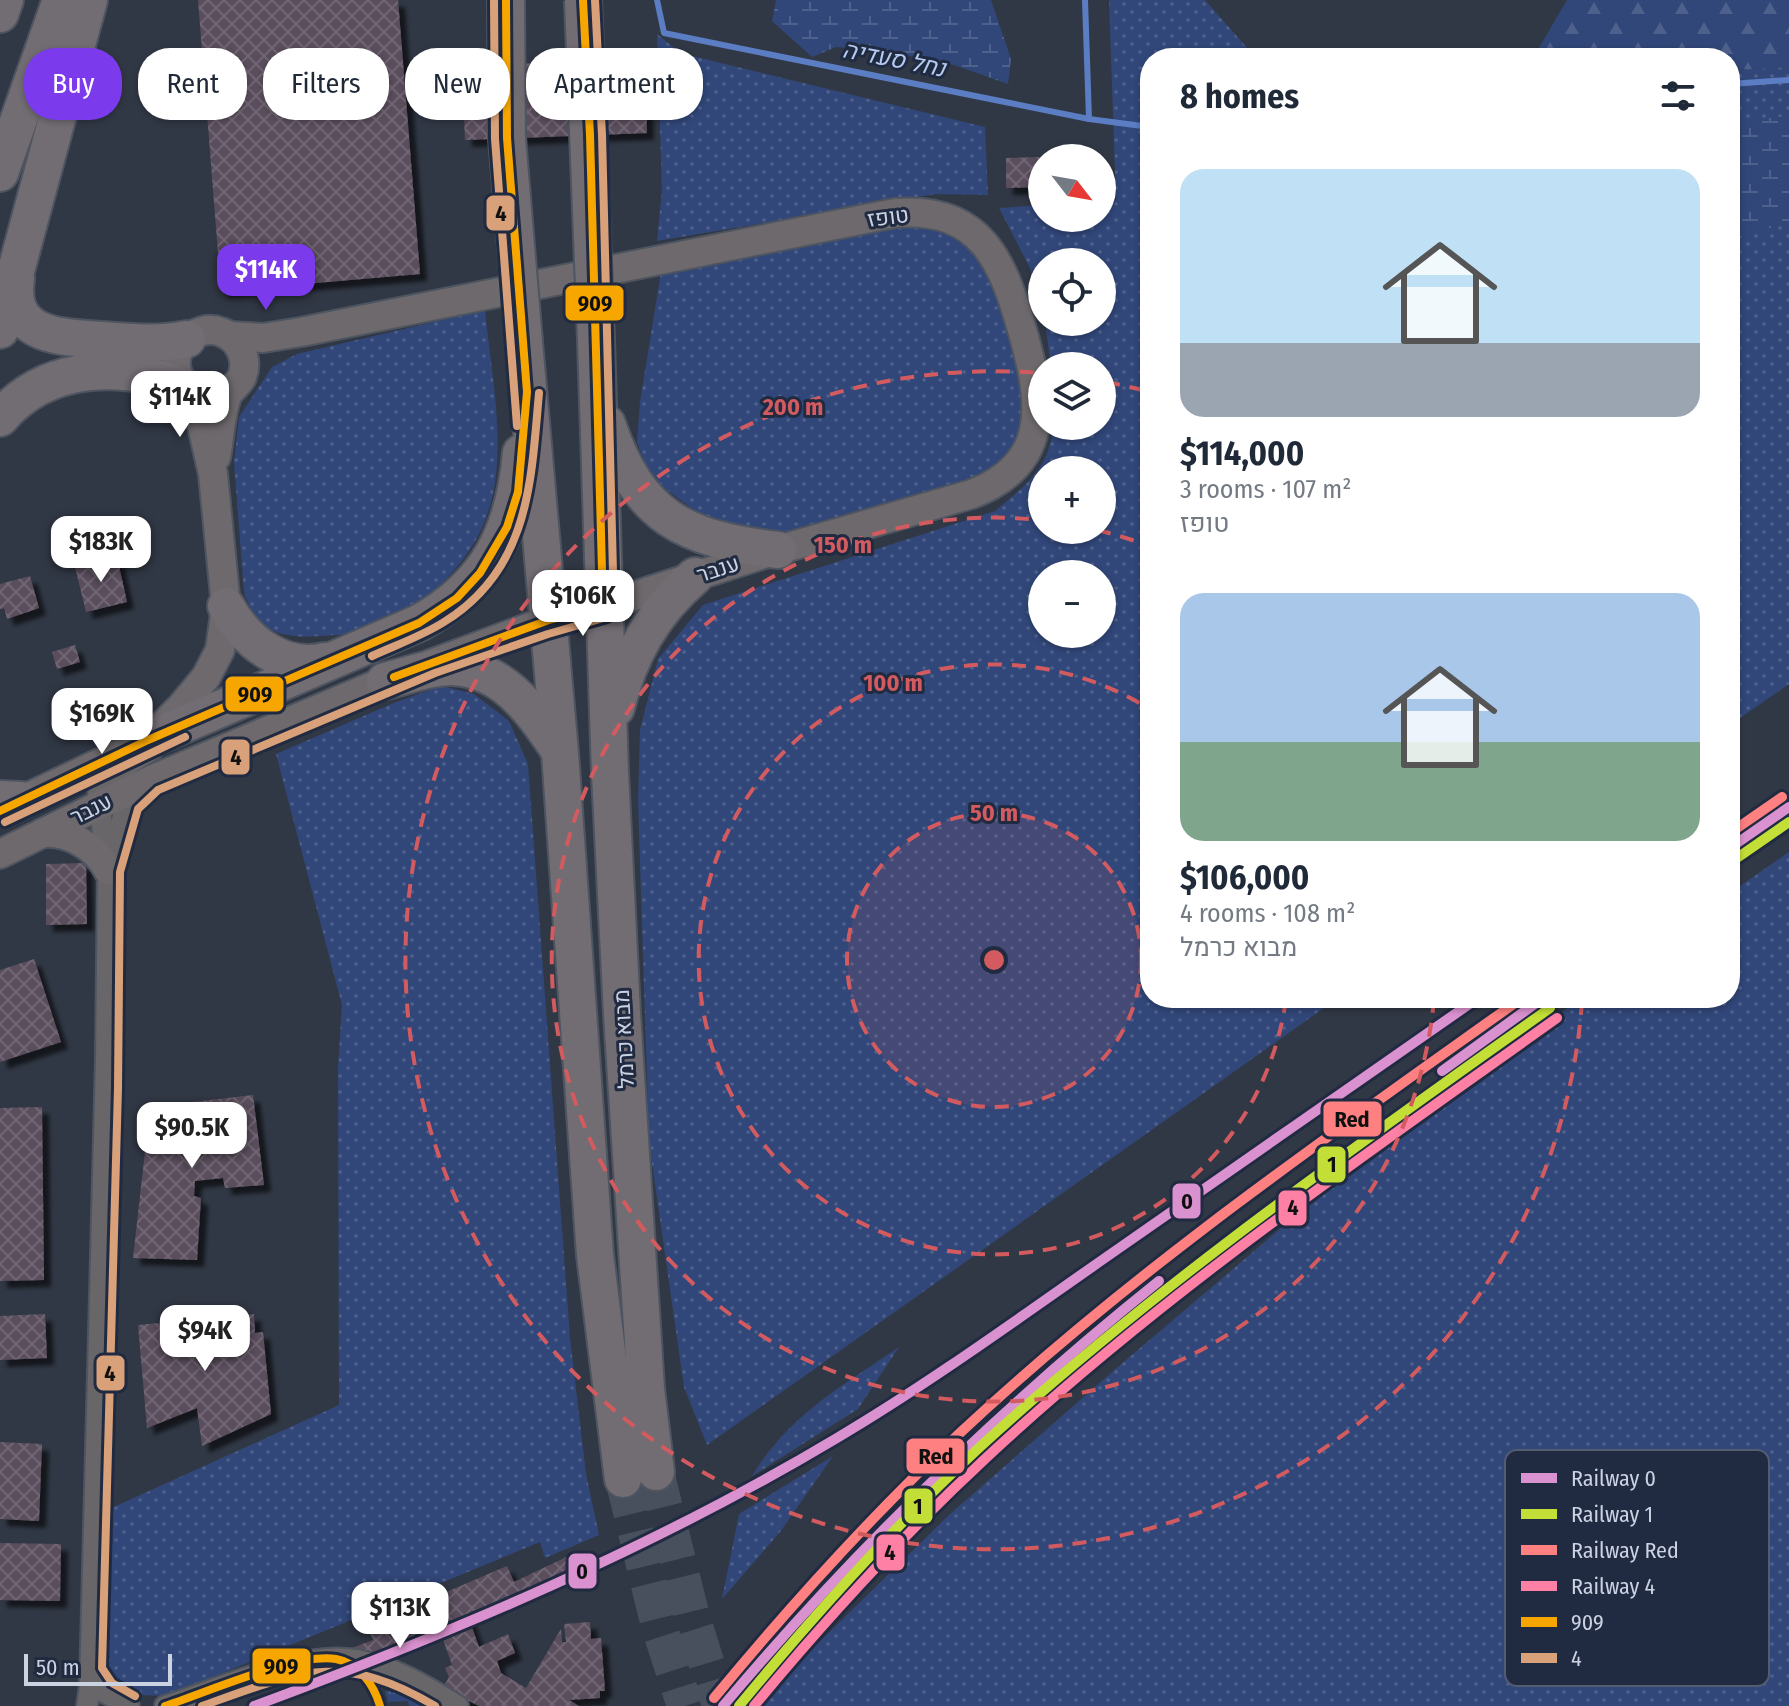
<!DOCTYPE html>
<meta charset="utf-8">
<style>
body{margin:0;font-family:"Fira Sans Condensed",Heebo,sans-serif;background:#f6f6f7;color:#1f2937;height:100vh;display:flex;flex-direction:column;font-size:30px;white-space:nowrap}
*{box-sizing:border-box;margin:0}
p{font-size:26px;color:#747a83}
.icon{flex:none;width:44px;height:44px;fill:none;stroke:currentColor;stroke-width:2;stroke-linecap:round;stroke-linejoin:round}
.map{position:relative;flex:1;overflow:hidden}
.side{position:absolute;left:1140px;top:48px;width:600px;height:960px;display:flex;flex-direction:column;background:#fff;border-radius:32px;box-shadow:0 2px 6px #0004}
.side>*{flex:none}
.top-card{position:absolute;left:24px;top:48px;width:760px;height:72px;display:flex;gap:16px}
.needle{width:52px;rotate:121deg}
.tools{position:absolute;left:1028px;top:144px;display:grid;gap:16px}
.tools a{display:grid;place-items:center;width:88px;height:88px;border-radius:50%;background:#fff;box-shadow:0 2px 6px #0004;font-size:40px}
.scale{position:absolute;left:24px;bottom:20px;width:148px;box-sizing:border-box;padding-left:8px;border:4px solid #cbd2e2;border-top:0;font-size:22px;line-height:28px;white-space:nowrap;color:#cbd2e2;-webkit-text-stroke:6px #202b42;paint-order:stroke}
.price{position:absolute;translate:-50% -68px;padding:0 18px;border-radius:16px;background:#fff;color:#222;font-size:26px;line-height:52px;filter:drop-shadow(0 2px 4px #0008)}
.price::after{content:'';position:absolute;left:50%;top:48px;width:24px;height:18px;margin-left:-12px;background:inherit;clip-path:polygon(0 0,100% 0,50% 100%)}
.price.on{background:#7c3aed;color:#fff}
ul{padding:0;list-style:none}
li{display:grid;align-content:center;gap:16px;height:424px;padding:0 40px}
li span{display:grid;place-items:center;height:248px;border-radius:24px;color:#555}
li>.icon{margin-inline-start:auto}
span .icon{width:144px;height:144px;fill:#fffc;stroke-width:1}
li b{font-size:34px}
h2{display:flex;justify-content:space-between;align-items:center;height:96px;padding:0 40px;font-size:34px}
.pill{padding:0 28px;border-radius:32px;background:#fff;box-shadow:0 2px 6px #0004;font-size:28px;line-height:72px}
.pill.on{background:#7c3aed;color:#fff}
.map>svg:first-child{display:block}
.grass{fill:url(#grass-dots);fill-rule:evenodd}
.forest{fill:url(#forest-firs)}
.wetland{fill:url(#wetland-marsh)}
.park{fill:url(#park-tufts)}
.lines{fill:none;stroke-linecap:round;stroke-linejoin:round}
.stream{stroke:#5b7dc3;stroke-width:6}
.building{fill:url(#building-cross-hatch);filter:url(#shadow)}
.highway-tunnel{stroke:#484f5d;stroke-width:36;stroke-dasharray:36 18;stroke-linecap:butt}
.street-casing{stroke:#4e5560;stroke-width:24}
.secondary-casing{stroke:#4e5560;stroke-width:32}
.highway-casing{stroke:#4e5560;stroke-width:40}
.street{stroke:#686669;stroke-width:20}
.secondary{stroke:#6d696c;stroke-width:28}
.highway{stroke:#726d73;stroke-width:36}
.highway-bridge-casing{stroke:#4e5560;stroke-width:40;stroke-linecap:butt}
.highway-bridge{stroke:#726d73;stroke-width:36}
.bus-1-casing{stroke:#202b42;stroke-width:14}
.bus-2-casing{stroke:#202b42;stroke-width:14}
.bus-1{stroke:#f7a600;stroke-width:8}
.bus-2{stroke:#d9a179;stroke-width:8}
.rail-1-casing{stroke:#202b42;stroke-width:16}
.rail-2-casing{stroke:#202b42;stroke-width:16}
.rail-3-casing{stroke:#202b42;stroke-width:16}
.rail-4-casing{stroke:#202b42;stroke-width:16}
.rail-1{stroke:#da91cf;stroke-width:10}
.rail-2{stroke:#c3df37;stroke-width:10}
.rail-3{stroke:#ff8080;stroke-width:10}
.rail-4{stroke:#ff80a5;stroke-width:10}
.ring{fill:none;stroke:#d35b60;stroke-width:4;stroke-dasharray:14 10}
.labels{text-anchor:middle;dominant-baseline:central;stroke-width:6;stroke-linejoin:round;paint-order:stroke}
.street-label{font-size:22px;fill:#cbd2e2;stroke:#202b42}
.water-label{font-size:24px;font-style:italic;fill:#b5caf1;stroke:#202b42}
.key{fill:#202b42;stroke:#535d72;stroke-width:2}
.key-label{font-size:22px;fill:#cbd2e2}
.centre{fill:#d35b60;stroke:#202b42;stroke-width:4}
.ring-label{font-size:24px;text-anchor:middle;font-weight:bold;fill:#d35b60;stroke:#202b42;stroke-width:6;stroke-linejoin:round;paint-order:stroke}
.line-badge{stroke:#202b42;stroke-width:3}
.pale-badge-label{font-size:22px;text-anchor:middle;font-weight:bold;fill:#111}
</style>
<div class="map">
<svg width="1789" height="1706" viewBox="0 0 1789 1706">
<defs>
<pattern id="grass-dots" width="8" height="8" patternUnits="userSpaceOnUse" patternTransform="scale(2)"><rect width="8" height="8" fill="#314779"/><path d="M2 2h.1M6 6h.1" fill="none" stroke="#4e618c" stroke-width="1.8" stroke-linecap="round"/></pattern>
<pattern id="forest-firs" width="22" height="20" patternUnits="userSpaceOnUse" patternTransform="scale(2)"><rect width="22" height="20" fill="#314779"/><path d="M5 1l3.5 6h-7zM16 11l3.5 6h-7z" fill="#4e618c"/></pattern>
<pattern id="wetland-marsh" width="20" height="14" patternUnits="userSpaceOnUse" patternTransform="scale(2)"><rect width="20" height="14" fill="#314779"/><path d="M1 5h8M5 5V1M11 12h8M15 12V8" fill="none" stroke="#4e618c"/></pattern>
<pattern id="park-tufts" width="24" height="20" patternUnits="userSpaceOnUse" patternTransform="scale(2)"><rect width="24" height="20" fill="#314779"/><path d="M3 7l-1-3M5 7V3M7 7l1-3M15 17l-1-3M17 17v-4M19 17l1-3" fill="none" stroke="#4e618c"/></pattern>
<pattern id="building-cross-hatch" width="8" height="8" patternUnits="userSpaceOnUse" patternTransform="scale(2)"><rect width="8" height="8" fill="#5a4d5c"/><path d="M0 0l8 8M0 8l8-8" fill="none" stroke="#706673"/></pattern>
<filter id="shadow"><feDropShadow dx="7" dy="7" stdDeviation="2" flood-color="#0009"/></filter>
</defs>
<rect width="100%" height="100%" fill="#313845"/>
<g class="grass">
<path d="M 1109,0 L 1205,0 L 1256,58 L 1150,58 L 1150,998 L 1338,998 L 707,1445 L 684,1387 L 649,1142 L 638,801 L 640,730 L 658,659 L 703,605 L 995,511 C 1024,487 1051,467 1053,426 L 1102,426 L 1102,366 L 1051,366 L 1045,322 L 1102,322 L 1102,262 L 1042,262 L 1042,312 L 1030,268 L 999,208 L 1042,205 L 1042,218 L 1102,218 L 1102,201 L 1116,200 ZM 1102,470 L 1102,530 L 1042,530 L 1042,470 ZM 1102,574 L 1102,634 L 1042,634 L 1042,574 Z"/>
<polygon points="657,34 680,53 985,127 988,195 936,194 657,241 662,190"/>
<polygon points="1789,67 1789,684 1730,725 1730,70"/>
<path d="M 897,226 C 926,226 954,229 976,251 C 995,271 1020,360 1024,389 C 1025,401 1023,421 1020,432 C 1014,453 997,465 981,477 L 774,537 L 708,520 L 664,488 L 647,468 L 637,442 L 640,402 L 661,272 Z"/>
<path d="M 485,310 C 491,374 509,454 487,515 C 470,566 418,613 367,630 C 353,635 335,635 319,636 C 280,639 257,631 244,592 L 234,462 L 239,417 L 272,367 L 297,354 Z"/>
<path d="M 441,686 L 474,694 L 509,721 L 528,764 L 570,1338 L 586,1474 L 599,1535 L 545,1558 L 540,1542 L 167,1696 C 135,1695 124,1697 104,1670 L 101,1526 L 105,1511 L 339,1405 L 338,1068 L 342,1005 L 276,754 L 396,702 Z"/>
<polygon points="1789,852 1789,1706 754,1706 949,1515 1119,1366 1340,1178 1563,1011 1582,998 1730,998 1730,893"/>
<path d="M 899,1347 L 858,1409 L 752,1476 C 790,1414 841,1387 899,1347 Z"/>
<polygon points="833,1456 780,1532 722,1599 739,1514"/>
</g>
<polygon class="forest" points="1567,0 1789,0 1789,67 1730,70 1730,58 1533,58"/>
<g class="wetland">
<polygon points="776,0 991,0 1011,59 1008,84 954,65 881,50 836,47 812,57 772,21"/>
<polygon points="1789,116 1789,223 1730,239 1730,122"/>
</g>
<polygon class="park" points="385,1691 398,1692 430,1706 409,1706 408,1701 388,1702"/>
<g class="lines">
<g class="stream">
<polyline points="657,0 664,33 1089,119 1150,127"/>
<polyline points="1085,0 1089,119"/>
<polyline points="1730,84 1789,80"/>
</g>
</g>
<g class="building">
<polygon points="198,0 398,0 420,274 221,291"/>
<polygon points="645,59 647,133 465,140 462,66"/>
<polygon points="1042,157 1042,187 1006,188 1006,158"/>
<polygon points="117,557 127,602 86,612 75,567"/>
<polygon points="30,576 39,608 7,619 4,608 0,609 0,584"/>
<polygon points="75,645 80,662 57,669 52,652"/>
<polygon points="86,863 87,924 46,925 46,864"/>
<polygon points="34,959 61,1042 0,1062 0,970"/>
<polygon points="253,1095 264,1185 225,1188 223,1178 195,1181 194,1196 201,1198 197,1260 133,1258 150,1107"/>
<polygon points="42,1107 44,1280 0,1281 0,1108"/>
<polygon points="45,1314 47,1358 0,1360 0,1316"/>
<polygon points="254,1314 255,1333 263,1332 271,1414 202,1446 197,1408 147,1428 138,1325"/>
<polygon points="0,1442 42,1444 39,1521 0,1519"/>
<polygon points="0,1543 61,1544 60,1601 0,1600"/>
<polygon points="579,1551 583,1562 539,1585 468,1616 479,1647 508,1634 515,1653 497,1661 501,1673 526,1688 561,1629 562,1642 566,1642 564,1624 590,1622 591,1639 601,1638 605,1691 600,1691 600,1698 569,1700 579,1706 479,1706 469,1701 466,1706 444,1686 449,1677 445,1668 452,1665 439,1628 312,1677 308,1665 373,1640 367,1626 507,1566 514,1582"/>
</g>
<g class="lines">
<g class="highway-tunnel">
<polyline points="656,1472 692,1617 720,1706"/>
<polyline points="623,1479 659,1626 685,1706"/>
</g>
<defs>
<g id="street">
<polyline points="110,862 127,803 142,787"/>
<polyline points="90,1671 104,1692 129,1706"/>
<path d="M 87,1706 L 90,1686 L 106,1060 L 108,870 L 98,795 C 109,773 132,762 152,750"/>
<path d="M 165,1706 C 221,1689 300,1650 357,1660 C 393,1666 427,1687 458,1706"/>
</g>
<g id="secondary">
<path d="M 230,336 L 263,338 L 301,332 L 895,213 C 982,206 1003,262 1023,333 C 1042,401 1052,463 972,494 L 778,550"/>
<path d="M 216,457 C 220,437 220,415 227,396 C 230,389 238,385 242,377 C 249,359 239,338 221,332 C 211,328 201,330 192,336 C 156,359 186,410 228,393"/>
<polyline points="3,809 148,740 182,706 206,677 220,650 226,606 213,474 195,395"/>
<path d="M 43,833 C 69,831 96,847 108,870"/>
<polyline points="0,854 151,780 385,681 549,620 603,606 773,551"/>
</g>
<g id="highway">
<polyline points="0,14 5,0"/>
<polyline points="0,173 61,0"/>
<path d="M 16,279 C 8,337 60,337 101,340 C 131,342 158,345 187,339"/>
<polyline points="0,330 89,0"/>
<polyline points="596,341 610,773 622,1014 646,1389 656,1472"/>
<polyline points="524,342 560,753 595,1255 623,1479"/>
<path d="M 0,418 C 47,363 124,361 187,389"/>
<path d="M 607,424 C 639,518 684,539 778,550"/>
<path d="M 226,606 C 245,641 282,671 325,661"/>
<path d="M 385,681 C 406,676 430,667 451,667 C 504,668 532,711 559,750"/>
<path d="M 616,708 C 629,655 653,612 695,576"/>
<path d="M 148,740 L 419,623 C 489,584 514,531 521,453"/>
<polyline points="0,799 21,800"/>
</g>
</defs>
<use href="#street" class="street-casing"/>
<use href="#secondary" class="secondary-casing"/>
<use href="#highway" class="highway-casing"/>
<use href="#street" class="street"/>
<use href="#secondary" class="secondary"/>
<use href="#highway" class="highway"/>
<defs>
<g id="highway-bridge">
<polyline points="506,0 507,138 524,342"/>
<polyline points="583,0 596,341"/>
</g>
</defs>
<use href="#highway-bridge" class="highway-bridge-casing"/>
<use href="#highway-bridge" class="highway-bridge"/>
<defs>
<g id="bus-1">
<polyline points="583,0 590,135 603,606"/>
<polyline points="394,677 549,620 603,606"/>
<polyline points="0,811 148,740 419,623 457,598 480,573 507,527 518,492 527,392 507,138 506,0"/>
<path d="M 165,1706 C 205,1693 298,1652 336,1659 C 359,1663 374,1685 380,1706"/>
</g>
<g id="bus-2">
<polyline points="494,0 495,139 517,426"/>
<path d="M 372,656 C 396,645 422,636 444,622 C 530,569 531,481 539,393"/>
<polyline points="5,822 185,737"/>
<polyline points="135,1696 112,1683 102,1668 118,1088 120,872 138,809 158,790 435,673 548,634 607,617 614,612 602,135 595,0"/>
<path d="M 202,1706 C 298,1672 341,1650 435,1706"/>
</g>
</defs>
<use href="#bus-1" class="bus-1-casing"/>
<use href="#bus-2" class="bus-2-casing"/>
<use href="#bus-1" class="bus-1"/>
<use href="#bus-2" class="bus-2"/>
<defs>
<g id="rail-1">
<polyline points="1730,848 1789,807"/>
<polyline points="1442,1071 1543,998"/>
<path d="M 254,1706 C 454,1632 653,1548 837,1438 C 933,1381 1023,1315 1115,1251 C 1236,1167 1357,1082 1478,998"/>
<path d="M 723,1706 C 856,1548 998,1410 1159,1281"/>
</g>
<g id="rail-2">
<polyline points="1737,858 1789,822"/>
<path d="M 739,1706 C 814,1615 894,1526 981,1446 C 1158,1284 1355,1147 1550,1008"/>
</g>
<g id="rail-3">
<polyline points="1730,833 1782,797"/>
<path d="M 714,1698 C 791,1605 872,1515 961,1432 C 1134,1270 1330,1135 1522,998"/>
</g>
<path id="rail-4" d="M 754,1706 C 826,1619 903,1535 986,1458 C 1162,1294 1362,1157 1557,1018"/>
</defs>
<use href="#rail-1" class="rail-1-casing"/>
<use href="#rail-2" class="rail-2-casing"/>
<use href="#rail-3" class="rail-3-casing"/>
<use href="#rail-4" class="rail-4-casing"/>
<use href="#rail-1" class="rail-1"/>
<use href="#rail-2" class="rail-2"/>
<use href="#rail-3" class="rail-3"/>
<use href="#rail-4" class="rail-4"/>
</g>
<circle cx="994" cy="960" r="147" fill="#d35b60" fill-opacity=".12"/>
<g class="ring">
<circle cx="994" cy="960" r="147"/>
<path d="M1286 999A295 295 0 1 1 1148 708"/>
<path d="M1434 999A442 442 0 1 1 1040 520M1097 530A442 442 0 0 1 1149 546"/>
<path d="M1582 1001A589 589 0 1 1 1040 373M1106 382A589 589 0 0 1 1146 391"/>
</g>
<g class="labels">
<g class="street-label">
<text transform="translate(888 217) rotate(-7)">טופז</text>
<text transform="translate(718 569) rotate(-18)">ענבר</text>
<text transform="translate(91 809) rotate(-26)">ענבר</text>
<text transform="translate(624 1039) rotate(-93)">מבוא כרמל</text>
</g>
<g class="water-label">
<text transform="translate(894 59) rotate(11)">נחל סעדיה</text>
</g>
</g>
<rect x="1505" y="1450" width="264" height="236" rx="12" class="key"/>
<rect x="1521" y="1473" width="36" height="10" fill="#da91cf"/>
<rect x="1521" y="1509" width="36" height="10" fill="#c3df37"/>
<rect x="1521" y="1545" width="36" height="10" fill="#ff8080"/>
<rect x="1521" y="1581" width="36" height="10" fill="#ff80a5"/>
<rect x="1521" y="1617" width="36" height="10" fill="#f7a600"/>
<rect x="1521" y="1653" width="36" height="10" fill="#d9a179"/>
<g class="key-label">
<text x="1571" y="1486">Railway 0</text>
<text x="1571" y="1522">Railway 1</text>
<text x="1571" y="1558">Railway Red</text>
<text x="1571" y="1594">Railway 4</text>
<text x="1571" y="1630">909</text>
<text x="1571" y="1666">4</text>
</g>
<circle cx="994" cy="960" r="12" class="centre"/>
<g class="ring-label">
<text x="793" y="415">200 m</text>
<text x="843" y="553">150 m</text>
<text x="893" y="691">100 m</text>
<text x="994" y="821">50 m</text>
</g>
<g class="line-badge">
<rect x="485" y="194" width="31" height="38" rx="8" fill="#d9a179"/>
<rect x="564" y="284" width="61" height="38" rx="8" fill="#f7a600"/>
<rect x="224" y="675" width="61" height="38" rx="8" fill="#f7a600"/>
<rect x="220" y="738" width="31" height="38" rx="8" fill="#d9a179"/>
<rect x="1322" y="1100" width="61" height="38" rx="8" fill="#ff8080"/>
<rect x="1316" y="1145" width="31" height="39" rx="8" fill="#c3df37"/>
<rect x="1171" y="1182" width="31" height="38" rx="8" fill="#da91cf"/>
<rect x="1277" y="1189" width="31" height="38" rx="8" fill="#ff80a5"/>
<rect x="95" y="1354" width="31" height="38" rx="8" fill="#d9a179"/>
<rect x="905" y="1437" width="61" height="38" rx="8" fill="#ff8080"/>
<rect x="903" y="1487" width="31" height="38" rx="8" fill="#c3df37"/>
<rect x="875" y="1533" width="31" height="39" rx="8" fill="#ff80a5"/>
<rect x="567" y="1552" width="31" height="38" rx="8" fill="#da91cf"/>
<rect x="251" y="1647" width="61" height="38" rx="8" fill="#f7a600"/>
</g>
<g class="pale-badge-label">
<text x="501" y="221">4</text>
<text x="595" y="311">909</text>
<text x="255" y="702">909</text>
<text x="236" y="765">4</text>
<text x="1352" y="1127">Red</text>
<text x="1332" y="1172">1</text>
<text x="1187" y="1209">0</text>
<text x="1293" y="1215">4</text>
<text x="110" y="1381">4</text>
<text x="936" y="1464">Red</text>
<text x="918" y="1514">1</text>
<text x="890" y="1560">4</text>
<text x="582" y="1579">0</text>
<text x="281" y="1674">909</text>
</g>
</svg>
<div class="tools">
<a><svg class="needle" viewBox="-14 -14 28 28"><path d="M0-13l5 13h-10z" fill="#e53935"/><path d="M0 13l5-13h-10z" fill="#747a83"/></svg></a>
<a><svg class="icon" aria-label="locate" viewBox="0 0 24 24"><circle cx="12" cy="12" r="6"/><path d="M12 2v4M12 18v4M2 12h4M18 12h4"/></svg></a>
<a><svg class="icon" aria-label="layers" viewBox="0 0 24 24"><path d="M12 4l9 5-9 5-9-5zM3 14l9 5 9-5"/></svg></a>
<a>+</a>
<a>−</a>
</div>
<div class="scale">50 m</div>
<b class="price on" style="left:266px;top:312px">$114K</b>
<b class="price" style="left:180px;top:439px">$114K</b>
<b class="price" style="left:101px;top:584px">$183K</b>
<b class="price" style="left:583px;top:638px">$106K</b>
<b class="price" style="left:102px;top:756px">$169K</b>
<b class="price" style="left:192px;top:1170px">$90.5K</b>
<b class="price" style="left:205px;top:1373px">$94K</b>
<b class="price" style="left:400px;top:1650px">$113K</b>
<div class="top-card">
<a class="pill on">Buy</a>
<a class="pill">Rent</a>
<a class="pill">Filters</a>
<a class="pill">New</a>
<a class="pill">Apartment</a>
</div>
<section class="side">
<h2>8 homes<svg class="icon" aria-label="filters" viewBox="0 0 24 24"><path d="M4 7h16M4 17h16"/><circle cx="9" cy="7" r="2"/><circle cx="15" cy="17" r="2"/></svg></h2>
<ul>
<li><span style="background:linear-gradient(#bfe0f5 70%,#9aa5b1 0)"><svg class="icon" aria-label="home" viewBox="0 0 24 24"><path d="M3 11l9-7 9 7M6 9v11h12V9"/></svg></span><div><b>$114,000</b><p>3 rooms · 107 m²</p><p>טופז</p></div></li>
<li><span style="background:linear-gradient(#a9c7e8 60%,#7fa58c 0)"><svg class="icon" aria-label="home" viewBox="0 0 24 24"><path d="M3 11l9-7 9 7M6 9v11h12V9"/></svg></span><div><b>$106,000</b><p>4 rooms · 108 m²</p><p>מבוא כרמל</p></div></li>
</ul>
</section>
</div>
